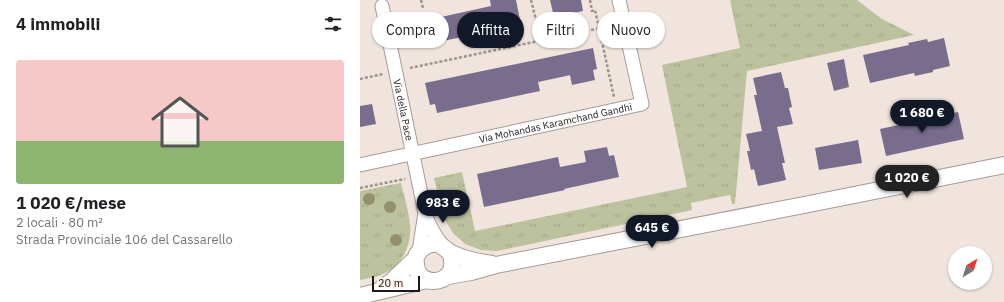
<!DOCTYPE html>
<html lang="it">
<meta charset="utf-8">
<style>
body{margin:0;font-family:"IBM Plex Sans",sans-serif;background:#f2f2f2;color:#202124;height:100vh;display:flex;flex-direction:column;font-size:15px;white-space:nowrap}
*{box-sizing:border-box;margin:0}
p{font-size:13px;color:#757577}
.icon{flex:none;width:22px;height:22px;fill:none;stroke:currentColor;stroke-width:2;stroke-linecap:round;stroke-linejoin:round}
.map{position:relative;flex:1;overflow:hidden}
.details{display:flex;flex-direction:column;background:#fff;width:360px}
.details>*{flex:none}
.hud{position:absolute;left:12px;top:12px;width:380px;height:36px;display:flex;gap:8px}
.needle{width:26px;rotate:38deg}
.controls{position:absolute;left:588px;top:246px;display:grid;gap:8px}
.controls a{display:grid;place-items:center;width:44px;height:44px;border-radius:50%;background:#fff;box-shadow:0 1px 3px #0004;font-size:20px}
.scale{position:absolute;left:12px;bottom:10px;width:48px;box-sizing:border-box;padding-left:4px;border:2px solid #1d1916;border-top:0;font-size:11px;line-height:14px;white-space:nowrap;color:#1d1916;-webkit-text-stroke:3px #fef2ea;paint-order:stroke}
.price{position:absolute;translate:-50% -34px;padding:0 9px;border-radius:14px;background:#111827;color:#fff;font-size:13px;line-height:26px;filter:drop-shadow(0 1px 2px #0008)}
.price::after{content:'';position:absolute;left:50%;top:24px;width:12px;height:9px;margin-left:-6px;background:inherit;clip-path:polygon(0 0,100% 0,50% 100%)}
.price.current{background:#222;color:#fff}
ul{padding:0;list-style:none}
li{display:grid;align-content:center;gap:8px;height:212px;padding:0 16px}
li span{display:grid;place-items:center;height:124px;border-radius:4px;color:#555}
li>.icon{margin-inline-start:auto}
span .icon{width:72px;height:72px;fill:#fffc;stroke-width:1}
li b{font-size:17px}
h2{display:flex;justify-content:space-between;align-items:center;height:48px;padding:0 16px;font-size:17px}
.tag{padding:0 14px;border-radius:18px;background:#fff;box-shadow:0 1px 3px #0004;font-size:14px;line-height:36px}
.tag.current{background:#111827;color:#fff}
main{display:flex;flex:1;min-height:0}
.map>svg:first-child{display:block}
.grass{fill:url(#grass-tufts)}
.building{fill:#786d8c}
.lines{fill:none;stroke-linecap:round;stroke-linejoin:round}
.minor-casing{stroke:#a69b95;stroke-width:15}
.tertiary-casing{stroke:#a69b95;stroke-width:18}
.path{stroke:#9b938d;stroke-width:2.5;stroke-dasharray:3 2;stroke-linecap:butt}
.minor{stroke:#fff;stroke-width:13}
.tertiary{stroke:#fff;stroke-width:16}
.tree{fill:#93906b}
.labels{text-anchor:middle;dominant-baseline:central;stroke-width:3.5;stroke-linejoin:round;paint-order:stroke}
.street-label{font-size:10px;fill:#1d1916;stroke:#fef2ea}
</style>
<main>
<section class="details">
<h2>4 immobili<svg class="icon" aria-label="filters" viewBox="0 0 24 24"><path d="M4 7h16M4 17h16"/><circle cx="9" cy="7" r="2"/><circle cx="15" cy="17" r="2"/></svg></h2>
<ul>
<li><span style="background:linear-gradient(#f6c9c9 65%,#8fb573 0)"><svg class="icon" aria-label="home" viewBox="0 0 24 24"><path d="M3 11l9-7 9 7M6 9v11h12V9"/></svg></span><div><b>1 020 €/mese</b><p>2 locali · 80 m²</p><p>Strada Provinciale 106 del Cassarello</p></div></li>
</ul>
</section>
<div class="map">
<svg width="644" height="302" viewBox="0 0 644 302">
<defs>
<pattern id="grass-tufts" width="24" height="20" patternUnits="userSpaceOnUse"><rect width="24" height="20" fill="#bdc29e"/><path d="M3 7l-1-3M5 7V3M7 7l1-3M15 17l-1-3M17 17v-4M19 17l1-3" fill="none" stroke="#a2a687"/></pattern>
</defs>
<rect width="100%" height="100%" fill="#f0e4dd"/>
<g class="grass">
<polygon points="370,0 497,0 522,19 554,35 387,71 375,204 372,204 370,195 331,203 332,210 137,251 121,250 105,244 93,233 85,220 74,178 102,172 115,231 327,187 302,65 380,48"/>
<path d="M 41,183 C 44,196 49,211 50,225 C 52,246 41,267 21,275 C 14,277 7,279 0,280 L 0,191 Z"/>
</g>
<g class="building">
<polygon points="130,0 156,0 161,25 68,44 63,21 131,6"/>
<polygon points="190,0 221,0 223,11 194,17"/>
<polygon points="584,38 590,66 573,70 573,72 555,76 554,73 510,83 503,55 549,45 548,43 567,39 568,42"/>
<polygon points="233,48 237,69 233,70 235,80 212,85 210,75 206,76 178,82 180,91 77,113 75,104 70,105 65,83"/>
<polygon points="484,59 489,87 474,91 467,63"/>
<polygon points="421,72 425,88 428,88 432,107 429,108 433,124 417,127 425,163 422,163 426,180 398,186 394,169 391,170 387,151 390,151 386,134 402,131 394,95 397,95 393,78"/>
<polygon points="12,104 16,124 0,127 0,106"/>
<polygon points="598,112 604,139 526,156 520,129"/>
<polygon points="498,140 502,163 459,170 455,148"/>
<polygon points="247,147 249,156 254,155 259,177 204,189 205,190 124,207 117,174 198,157 200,167 226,162 224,151"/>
</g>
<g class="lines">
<defs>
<g id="minor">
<path id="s1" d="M 22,6 L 65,213 C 69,226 75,236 83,246"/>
<path id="s2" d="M 0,165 L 282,104 L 259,0"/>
<polyline points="59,251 65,213"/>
</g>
<g id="tertiary">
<path d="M 90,252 C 103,285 57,291 56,264 C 55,259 56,255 59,252 C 63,246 71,243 78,244 C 83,246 86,250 91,253 C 103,259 118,262 132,264"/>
<polyline points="88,276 111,272 136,265 444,205 644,165"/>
<polyline points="22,288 32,281 55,259"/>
<polyline points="0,296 67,280"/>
</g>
</defs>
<use href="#minor" class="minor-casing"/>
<use href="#tertiary" class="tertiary-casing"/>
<g class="path">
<polyline points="61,0 63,8"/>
<polyline points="171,0 181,40"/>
<polyline points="230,0 232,11 235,10 254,97"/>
<polyline points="50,68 250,26"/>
<polyline points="0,79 23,74"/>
<polyline points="0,188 45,179"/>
</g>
<use href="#minor" class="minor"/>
<use href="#tertiary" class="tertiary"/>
</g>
<g class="tree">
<circle cx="9" cy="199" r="6"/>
<circle cx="30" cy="207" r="6"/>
<circle cx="36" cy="240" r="6"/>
</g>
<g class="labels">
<g class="street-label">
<text stroke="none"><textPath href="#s1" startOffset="106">Via della Pace</textPath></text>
<text stroke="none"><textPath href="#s2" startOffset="200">Via Mohandas Karamchand Gandhi</textPath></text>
</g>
</g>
</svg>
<div class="controls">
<a><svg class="needle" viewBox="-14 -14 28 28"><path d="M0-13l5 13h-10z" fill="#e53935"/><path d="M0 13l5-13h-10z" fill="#757577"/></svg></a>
</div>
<div class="scale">20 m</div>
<b class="price" style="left:562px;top:134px">1 680 €</b>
<b class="price current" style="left:547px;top:199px">1 020 €</b>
<b class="price" style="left:83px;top:224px">983 €</b>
<b class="price" style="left:292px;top:249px">645 €</b>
<div class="hud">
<a class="tag">Compra</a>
<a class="tag current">Affitta</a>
<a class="tag">Filtri</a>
<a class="tag">Nuovo</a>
</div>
</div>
</main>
